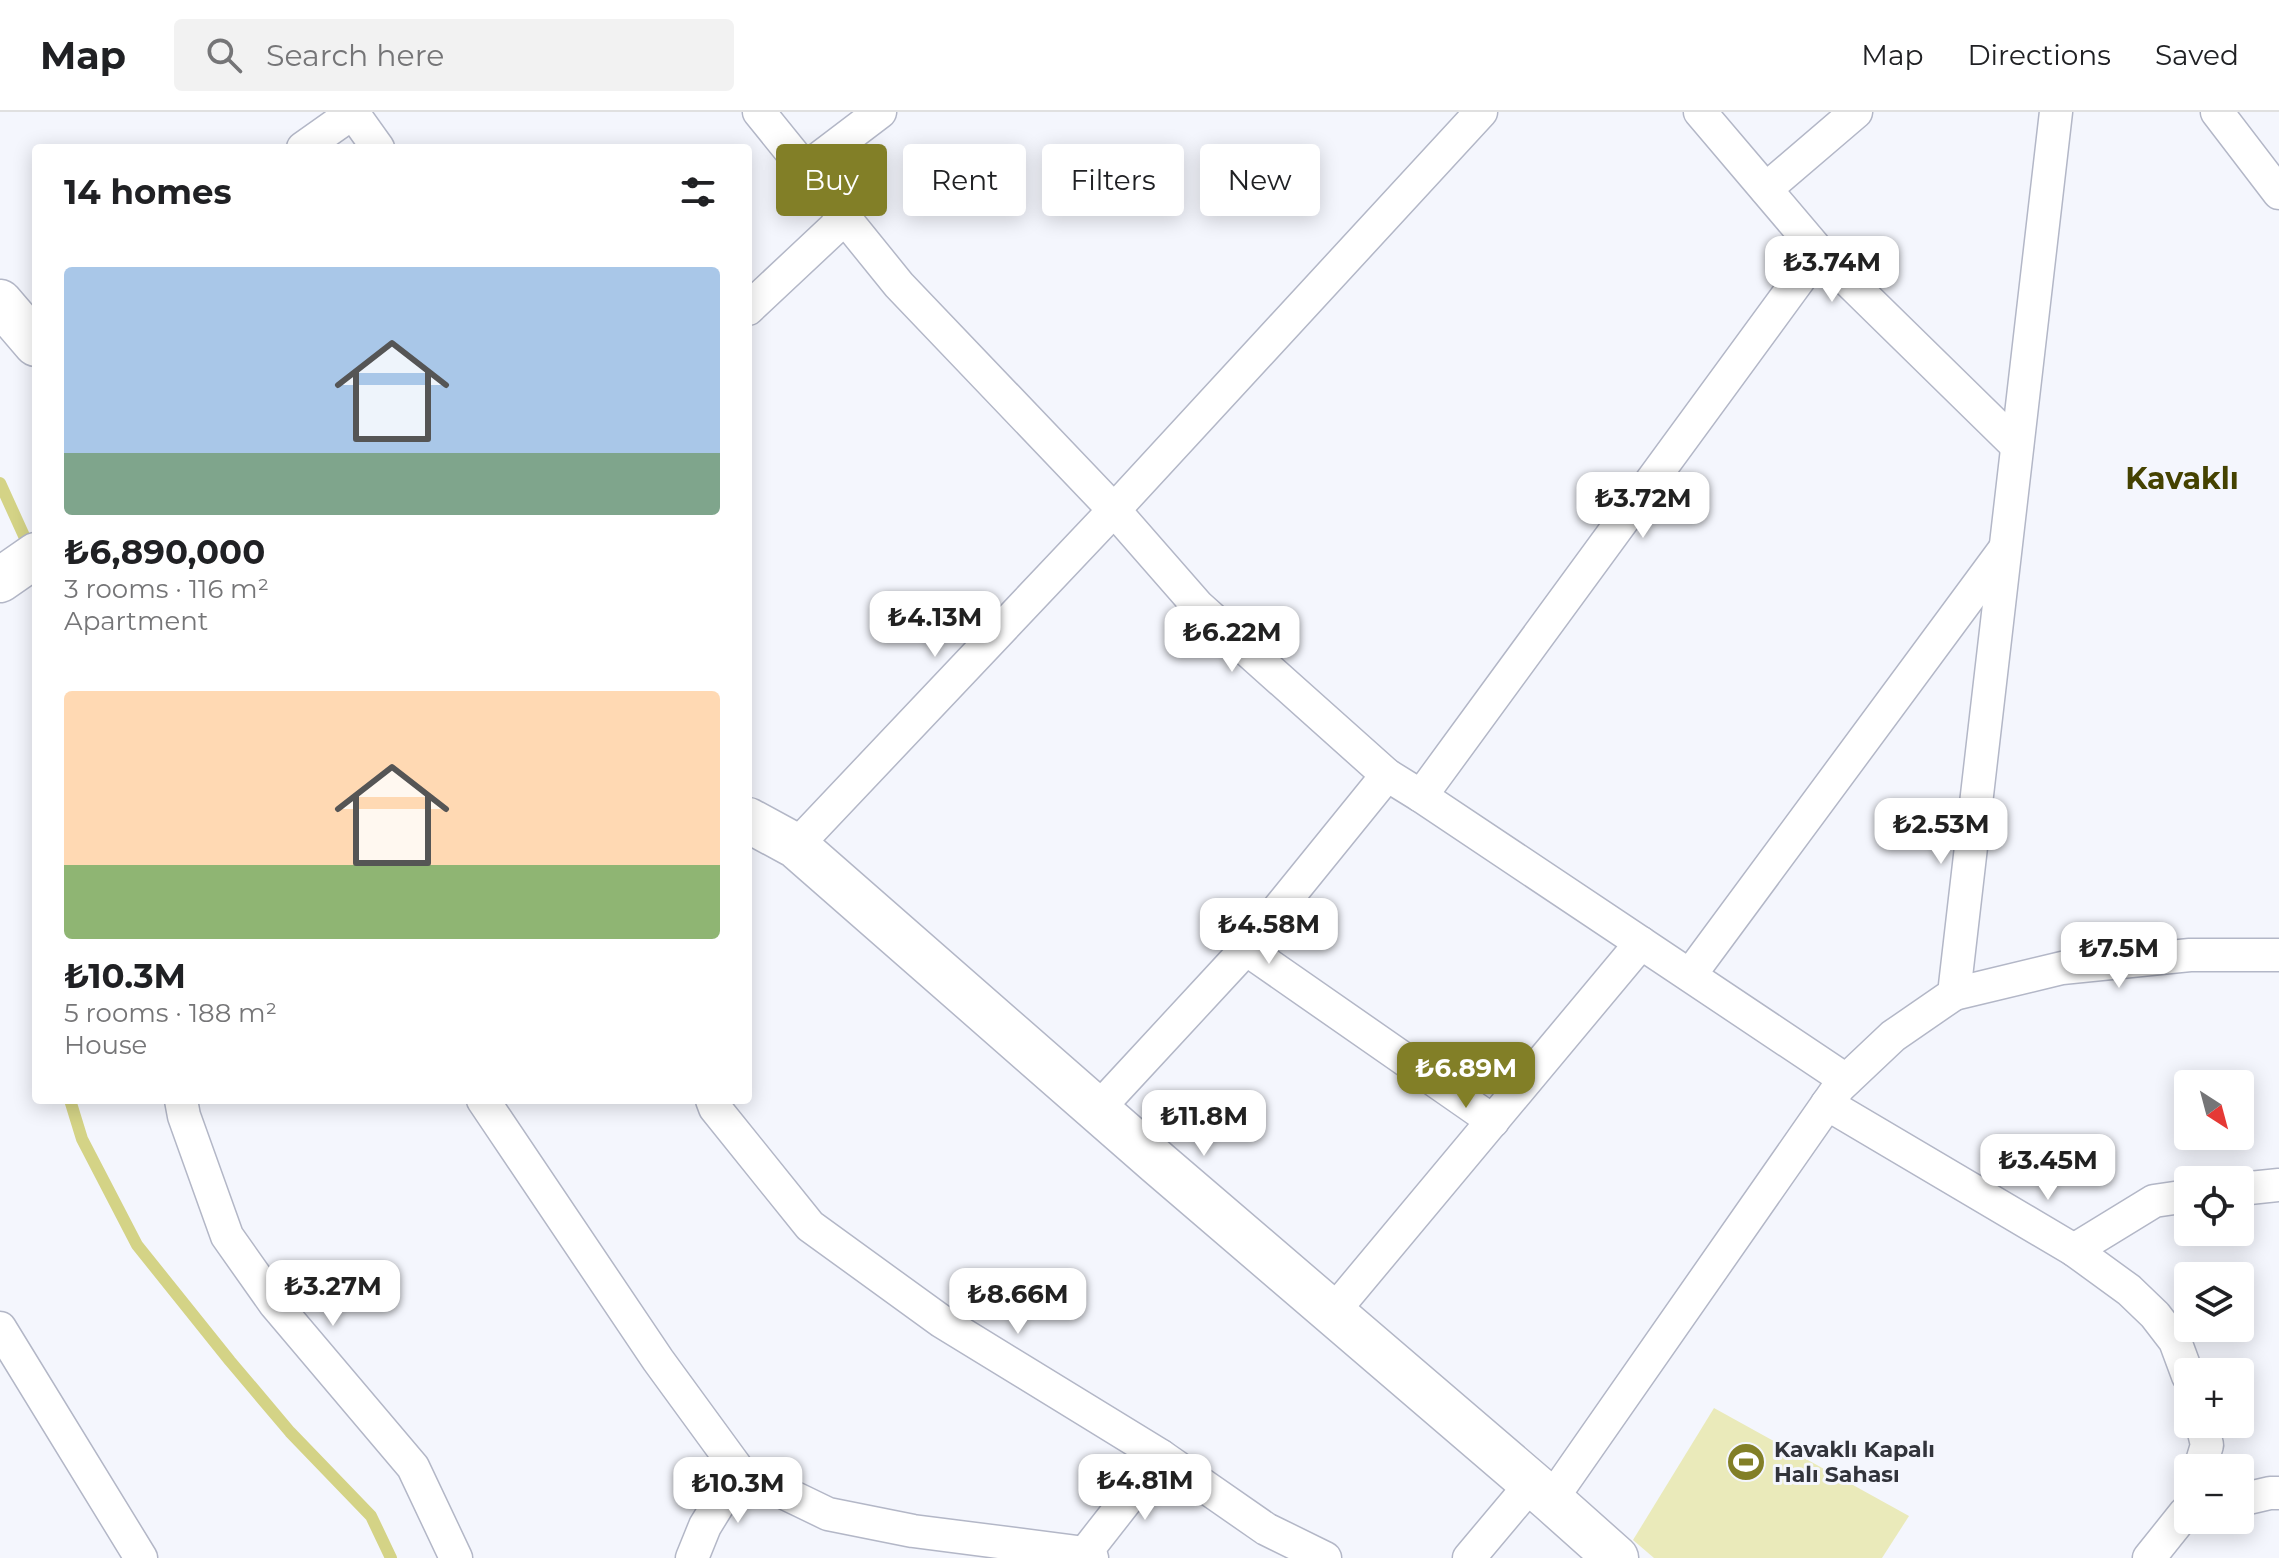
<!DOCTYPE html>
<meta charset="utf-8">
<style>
body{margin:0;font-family:Montserrat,sans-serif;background:#f2f2f2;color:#202124;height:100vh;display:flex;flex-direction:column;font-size:30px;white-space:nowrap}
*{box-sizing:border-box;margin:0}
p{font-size:26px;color:#757577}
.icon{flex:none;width:44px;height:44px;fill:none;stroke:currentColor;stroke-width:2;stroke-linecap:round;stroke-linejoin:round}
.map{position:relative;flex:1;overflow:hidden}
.side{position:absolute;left:32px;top:32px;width:720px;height:960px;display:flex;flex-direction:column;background:#fff;border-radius:8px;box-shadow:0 4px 20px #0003}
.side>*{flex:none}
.banner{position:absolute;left:776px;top:32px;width:760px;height:72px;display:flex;gap:16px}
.needle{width:52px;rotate:144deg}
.tools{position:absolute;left:2174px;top:958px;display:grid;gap:16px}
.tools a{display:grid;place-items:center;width:80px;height:80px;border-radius:8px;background:#fff;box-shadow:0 4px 20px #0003;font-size:40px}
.price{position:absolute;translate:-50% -68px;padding:0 18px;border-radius:16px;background:#fff;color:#222;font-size:26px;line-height:52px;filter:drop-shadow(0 2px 4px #0008)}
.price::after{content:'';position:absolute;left:50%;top:48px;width:24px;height:18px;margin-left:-12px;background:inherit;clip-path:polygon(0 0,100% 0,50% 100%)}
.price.on{background:#827f27;color:#fff}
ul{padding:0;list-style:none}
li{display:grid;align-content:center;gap:16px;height:424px;padding:0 32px}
li span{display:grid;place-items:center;height:248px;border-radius:8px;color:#555}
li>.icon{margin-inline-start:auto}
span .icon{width:144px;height:144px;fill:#fffc;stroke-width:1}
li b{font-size:34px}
h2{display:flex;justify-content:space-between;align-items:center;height:96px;padding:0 32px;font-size:34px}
.tag{padding:0 28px;border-radius:8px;background:#fff;box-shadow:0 4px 20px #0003;font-size:28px;line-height:72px}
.tag.on{background:#827f27;color:#fff}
header{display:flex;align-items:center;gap:48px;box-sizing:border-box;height:112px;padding:0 40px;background:#fff;border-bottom:2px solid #e0e0e0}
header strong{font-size:38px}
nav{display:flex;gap:44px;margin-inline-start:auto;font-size:28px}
.search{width:560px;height:72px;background:#f2f2f2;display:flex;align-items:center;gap:20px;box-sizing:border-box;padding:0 28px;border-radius:8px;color:#757577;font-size:30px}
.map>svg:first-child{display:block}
.green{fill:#eaeaba}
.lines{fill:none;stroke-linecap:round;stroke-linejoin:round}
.stream{stroke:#d4d386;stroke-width:12}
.minor-casing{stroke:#b3b7c7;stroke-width:35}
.secondary-casing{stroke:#b3b7c7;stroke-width:47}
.minor{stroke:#fff;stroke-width:32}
.secondary{stroke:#fff;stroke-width:44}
.labels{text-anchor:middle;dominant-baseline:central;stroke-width:6;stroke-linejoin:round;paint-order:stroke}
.poi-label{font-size:22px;font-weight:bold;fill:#32343b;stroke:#f4f6fd;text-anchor:start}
.district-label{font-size:30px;font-weight:bold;fill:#454200;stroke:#f4f6fd}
</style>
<header>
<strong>Map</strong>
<div class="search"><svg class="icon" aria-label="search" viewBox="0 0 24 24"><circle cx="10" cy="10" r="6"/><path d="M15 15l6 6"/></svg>Search here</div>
<nav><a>Map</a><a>Directions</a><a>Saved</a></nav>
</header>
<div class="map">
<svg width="2279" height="1446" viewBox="0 0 2279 1446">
<rect width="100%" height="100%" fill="#f4f6fd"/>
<polygon class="green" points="1714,1296 1909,1404 1882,1446 1654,1446 1633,1428"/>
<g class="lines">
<g class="stream">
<polyline points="0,371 30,437"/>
<polyline points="70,988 82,1027 137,1133 230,1249 290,1320 371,1404 391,1446"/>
</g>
<defs>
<g id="minor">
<polyline points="759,0 899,173 1114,398 1198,494 1387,663 1421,684 1846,968"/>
<polyline points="1700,0 1819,140 2017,334"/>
<polyline points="2217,0 2279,81"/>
<polyline points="353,1 378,36"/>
<polyline points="303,36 354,0"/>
<polyline points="805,57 880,0"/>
<polyline points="1766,77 1856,0"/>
<polyline points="748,197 845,106"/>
<polyline points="1421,684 1819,140"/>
<polyline points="796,734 1114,398 1481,0"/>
<polyline points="1246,837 1493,1009"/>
<polyline points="1690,863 2004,438"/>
<polyline points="1954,882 2062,856 2190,843 2279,843"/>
<polyline points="181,988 184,1004 227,1124 275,1192 413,1355 456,1446"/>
<polyline points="483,988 658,1248 739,1359 828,1402 913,1419 1085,1441 1092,1446"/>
<polyline points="712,988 715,996 810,1114 941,1209 1161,1344 1266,1417 1325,1446"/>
<polyline points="1827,992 2074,1138 2129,1178 2155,1203 2175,1229 2188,1264"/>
<polyline points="1097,998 1246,837 1387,663"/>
<polyline points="2240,1077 2279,1073"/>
<polyline points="2074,1138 2154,1089 2188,1084"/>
<polyline points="1333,1200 1641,831"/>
<polyline points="0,1216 141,1446"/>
<polyline points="2200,1356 2207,1333 2202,1312"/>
<polyline points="1551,1388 1839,975 1893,924 1954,882 2056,0"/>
<polyline points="2240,1388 2270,1381 2279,1381"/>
<polyline points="1085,1441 1161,1344"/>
<polyline points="692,1446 705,1414 739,1359"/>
<polyline points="1469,1446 1532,1371"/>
<polyline points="2149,1446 2185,1401 2188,1400"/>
</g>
<g id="secondary">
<polyline points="0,190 36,232"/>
<polyline points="0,468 36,443"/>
<polyline points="748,708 796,734 1158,1051 1551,1388 1616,1446"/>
</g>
</defs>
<use href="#minor" class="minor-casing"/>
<use href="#secondary" class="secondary-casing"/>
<use href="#minor" class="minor"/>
<use href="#secondary" class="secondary"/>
</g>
<defs>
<symbol id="stadium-disc" viewBox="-11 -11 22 22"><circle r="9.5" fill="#827f27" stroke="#f4f6fd"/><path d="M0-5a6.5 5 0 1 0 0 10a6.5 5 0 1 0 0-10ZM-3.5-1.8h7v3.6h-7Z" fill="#fff"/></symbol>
</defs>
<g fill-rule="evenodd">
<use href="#stadium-disc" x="1724" y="1328" width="44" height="44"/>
</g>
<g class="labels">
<g class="poi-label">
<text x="1774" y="1337">Kavaklı Kapalı<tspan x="1774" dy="25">Halı Sahası</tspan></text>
</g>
<g class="district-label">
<text x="2182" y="366">Kavaklı</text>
</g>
</g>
</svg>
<div class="tools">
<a><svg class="needle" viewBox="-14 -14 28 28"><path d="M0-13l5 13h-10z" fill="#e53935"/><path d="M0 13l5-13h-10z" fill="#757577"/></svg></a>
<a><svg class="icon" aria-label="locate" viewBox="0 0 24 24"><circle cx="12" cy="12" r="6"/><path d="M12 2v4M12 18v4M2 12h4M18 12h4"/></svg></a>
<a><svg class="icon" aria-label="layers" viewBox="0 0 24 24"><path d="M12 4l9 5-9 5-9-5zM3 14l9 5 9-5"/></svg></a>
<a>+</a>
<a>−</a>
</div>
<b class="price" style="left:1832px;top:192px">₺3.74M</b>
<b class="price" style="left:1643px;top:428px">₺3.72M</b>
<b class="price" style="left:935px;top:547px">₺4.13M</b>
<b class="price" style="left:1232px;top:562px">₺6.22M</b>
<b class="price" style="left:1941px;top:754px">₺2.53M</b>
<b class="price" style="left:1269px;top:854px">₺4.58M</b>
<b class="price" style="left:2119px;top:878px">₺7.5M</b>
<b class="price on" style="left:1466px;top:998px">₺6.89M</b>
<b class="price" style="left:1204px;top:1046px">₺11.8M</b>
<b class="price" style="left:2048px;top:1090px">₺3.45M</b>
<b class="price" style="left:333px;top:1216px">₺3.27M</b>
<b class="price" style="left:1018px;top:1224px">₺8.66M</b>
<b class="price" style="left:1145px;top:1410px">₺4.81M</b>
<b class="price" style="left:738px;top:1413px">₺10.3M</b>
<div class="banner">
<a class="tag on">Buy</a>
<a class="tag">Rent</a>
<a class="tag">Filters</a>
<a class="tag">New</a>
</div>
<section class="side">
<h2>14 homes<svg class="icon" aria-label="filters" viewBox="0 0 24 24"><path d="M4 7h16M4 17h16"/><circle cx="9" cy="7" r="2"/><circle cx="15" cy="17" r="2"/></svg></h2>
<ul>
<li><span style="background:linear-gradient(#a9c7e8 75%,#7fa58c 0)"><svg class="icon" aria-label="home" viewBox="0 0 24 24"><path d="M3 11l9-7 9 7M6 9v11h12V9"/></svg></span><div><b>₺6,890,000</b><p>3 rooms · 116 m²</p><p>Apartment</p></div></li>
<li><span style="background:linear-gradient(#ffd9b3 70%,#8fb573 0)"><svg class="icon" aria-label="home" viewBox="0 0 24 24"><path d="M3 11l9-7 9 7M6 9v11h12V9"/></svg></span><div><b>₺10.3M</b><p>5 rooms · 188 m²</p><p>House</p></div></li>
</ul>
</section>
</div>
